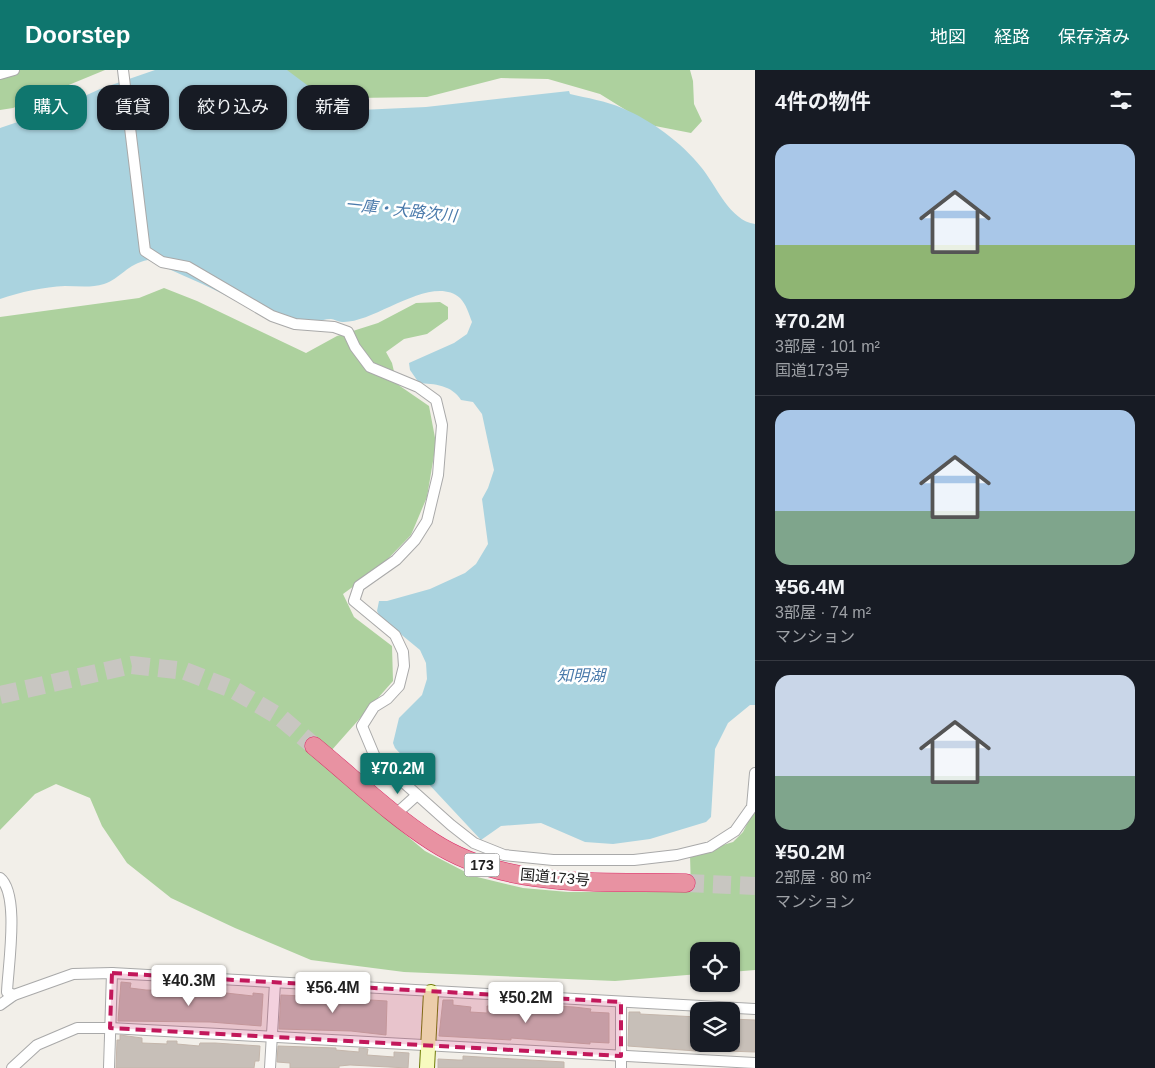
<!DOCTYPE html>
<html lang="ja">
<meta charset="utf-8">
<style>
body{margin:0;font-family:Arial,"Noto Sans JP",sans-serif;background:#20242c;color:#f1f3f6;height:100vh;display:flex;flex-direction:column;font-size:19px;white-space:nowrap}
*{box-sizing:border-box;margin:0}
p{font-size:16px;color:#9ea1a6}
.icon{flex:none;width:28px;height:28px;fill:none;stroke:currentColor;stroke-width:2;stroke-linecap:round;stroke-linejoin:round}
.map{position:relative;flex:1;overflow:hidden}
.side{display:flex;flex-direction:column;background:#171b24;width:400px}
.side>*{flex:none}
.guide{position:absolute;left:15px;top:15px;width:475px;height:45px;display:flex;gap:10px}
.controls{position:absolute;left:690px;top:872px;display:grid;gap:10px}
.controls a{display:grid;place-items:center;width:50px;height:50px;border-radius:10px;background:#171b24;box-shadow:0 1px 4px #0004;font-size:25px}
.price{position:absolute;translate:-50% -42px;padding:0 11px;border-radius:5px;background:#fff;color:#222;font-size:16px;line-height:32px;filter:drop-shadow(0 1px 2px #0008)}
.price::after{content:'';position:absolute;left:50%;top:30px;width:15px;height:11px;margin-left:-8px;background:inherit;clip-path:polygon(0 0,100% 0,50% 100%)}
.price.selected{background:#0f766e;color:#fff}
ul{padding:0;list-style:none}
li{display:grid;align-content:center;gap:10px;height:265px;padding:0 20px}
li+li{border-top:1px solid #363941}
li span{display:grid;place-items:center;height:155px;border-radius:15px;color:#555}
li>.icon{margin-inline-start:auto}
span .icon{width:90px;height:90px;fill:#fffc;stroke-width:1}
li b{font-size:21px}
h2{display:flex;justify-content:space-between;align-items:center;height:60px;padding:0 20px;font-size:21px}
.tag{padding:0 18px;border-radius:15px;background:#171b24;box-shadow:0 1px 4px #0004;font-size:18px;line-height:45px}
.tag.selected{background:#0f766e;color:#fff}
header{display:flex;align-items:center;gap:30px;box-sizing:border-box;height:70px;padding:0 25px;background:#0f766e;color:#fff}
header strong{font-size:24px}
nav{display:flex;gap:28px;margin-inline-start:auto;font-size:18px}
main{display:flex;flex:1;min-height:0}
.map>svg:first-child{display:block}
.forest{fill:#add19e}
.water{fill:#aad3df}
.building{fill:#c7bfb8;stroke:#c4b6ab}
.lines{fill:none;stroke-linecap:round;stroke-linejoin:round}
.highway-tunnel{stroke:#c8c6c1;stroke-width:18;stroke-dasharray:18 9;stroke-linecap:butt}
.street-casing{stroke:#a9a9a9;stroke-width:12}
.secondary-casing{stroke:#707d05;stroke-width:16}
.highway-casing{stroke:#dc2a67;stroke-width:19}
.street{stroke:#fff;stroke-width:10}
.secondary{stroke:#f7fabf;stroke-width:14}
.highway{stroke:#e892a2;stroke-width:18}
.marked{fill:#c2185b;fill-opacity:0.2;stroke:#c2185b;stroke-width:4;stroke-dasharray:10 6;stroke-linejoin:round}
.labels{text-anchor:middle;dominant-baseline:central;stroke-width:5;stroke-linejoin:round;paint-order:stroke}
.shield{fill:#fff;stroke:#646464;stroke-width:1}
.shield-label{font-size:14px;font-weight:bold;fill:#222}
.street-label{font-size:15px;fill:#222;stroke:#fff}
.water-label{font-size:16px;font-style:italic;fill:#4a7aab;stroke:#fff}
</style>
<header>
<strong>Doorstep</strong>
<nav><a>地図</a><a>経路</a><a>保存済み</a></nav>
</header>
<main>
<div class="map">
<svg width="755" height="998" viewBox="0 0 755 998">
<rect width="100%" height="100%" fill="#f2efe9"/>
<g class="forest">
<polygon points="0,0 105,0 13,38 0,40"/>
<polygon points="233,0 690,0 693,11 694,34 702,51 691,63 650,55 600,24 548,9 501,8 427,27 355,28 301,23"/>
<polygon points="164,218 197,231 306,283 337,266 378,253 416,233 440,232 448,237 448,249 427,264 404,269 386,282 392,293 397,314 429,336 436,373 427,427 411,465 380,497 343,524 354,547 392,576 393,611 323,690 369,734 425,781 473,806 523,818 568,822 691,821 690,785 733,772 743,762 755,738 755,900 731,902 731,881 699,881 699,904 615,911 404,902 311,890 235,858 171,828 127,793 102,756 90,728 56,714 35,724 0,760 0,247 139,228"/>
</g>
<path class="water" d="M 155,0 L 287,0 L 335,36 L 360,40 L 426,37 L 569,21 L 570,24 C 587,28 606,31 622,38 C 651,50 682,73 701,97 C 716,115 730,151 755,154 L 755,635 L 750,635 L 728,653 L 715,679 L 711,747 L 706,752 L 650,769 L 613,774 L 585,772 L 541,753 L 501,756 L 481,770 L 395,678 L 393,673 L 399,648 L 422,625 L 427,609 L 426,593 L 420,580 L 380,547 L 377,541 L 379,531 L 387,531 L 430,519 L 465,503 L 476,494 L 488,474 L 482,429 L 488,418 L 494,400 L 482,344 L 473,332 L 461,330 C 452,315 434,314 419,313 L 410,300 L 409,293 L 454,273 L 467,264 L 472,252 C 469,244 466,234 460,228 C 431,203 374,254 342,252 C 338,252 334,249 331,249 C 318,249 306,258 293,256 C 268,253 244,234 221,223 C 197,211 173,201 148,190 C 127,194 120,209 104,214 C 91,218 78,216 65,216 C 44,217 20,222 0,229 L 0,58 L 56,39 L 100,19 Z"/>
<g class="building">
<polygon points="121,912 131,913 130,918 146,920 217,922 253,926 253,923 263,924 261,956 210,952 118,951"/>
<polygon points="281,925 347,928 347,926 355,927 354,929 387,931 386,965 351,961 279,959"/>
<polygon points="443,930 453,930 453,935 471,937 470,942 487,943 487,936 523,938 524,935 558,939 558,936 574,937 591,939 590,942 609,943 609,973 590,972 590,974 511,968 511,970 439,966"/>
<polygon points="629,942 640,942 640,944 698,947 696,981 628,976"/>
<polygon points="731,949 755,950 755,982 697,980 697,974 731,974"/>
<polygon points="120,965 142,968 142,973 167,974 167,971 177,971 177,974 199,976 200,973 215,973 260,976 259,991 255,991 254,998 116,998 117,970 120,970"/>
<polygon points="278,976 336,978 336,980 359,982 359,978 368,979 367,985 394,987 394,982 409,983 408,998 350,995 339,996 339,998 290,998 290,993 277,992"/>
<polygon points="463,986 564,992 564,998 438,998 438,989 458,990 463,990"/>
</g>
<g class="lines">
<g class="highway-tunnel">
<polyline points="0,625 132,595 185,601 234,620 280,647 314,676"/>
<polyline points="686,813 755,816"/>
</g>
<defs>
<g id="street">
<polyline points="123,0 145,181 162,192 188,197 272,246 295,254 334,257 348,262 355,277 370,297 418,317 436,330 442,355 438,405 427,451 415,470 396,490 359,516 354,531 395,565 403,582 404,596 399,616 387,629 374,637 362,656 375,687 451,755 474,773 504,785 553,790 634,790 677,785 710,777 735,761 752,737 755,703"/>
<polyline points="0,4 14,0"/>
<polyline points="396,744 417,725"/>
<path d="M 0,808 C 20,824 8,896 7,922 L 14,925"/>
<polyline points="0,935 14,925 73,904 112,903 755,939"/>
<polyline points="12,998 37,975 77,958 110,958 755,993"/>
<polyline points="109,998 112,903"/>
<polyline points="270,998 275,913"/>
<polyline points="621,998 621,932"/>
</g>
<polyline id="secondary" points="427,998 431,922"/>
<path id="highway" d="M 314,676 C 353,708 391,745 433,772 C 507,820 602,811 686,813"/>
</defs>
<use href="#street" class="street-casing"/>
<use href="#secondary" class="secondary-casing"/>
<use href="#highway" class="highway-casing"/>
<use href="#street" class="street"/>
<use href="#secondary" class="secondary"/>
<use href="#highway" class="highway"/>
</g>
<path class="marked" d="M 112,903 L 621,932 L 621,986 L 110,958 Z"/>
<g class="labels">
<rect class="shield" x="464.5" y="783.5" width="35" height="23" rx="4"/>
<g class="shield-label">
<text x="482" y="795">173</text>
</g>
<g class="street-label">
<text transform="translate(555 807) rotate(5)">国道173号</text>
</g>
<g class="water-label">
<text transform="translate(401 140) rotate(6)">一庫・大路次川</text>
<text x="581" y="605">知明湖</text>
</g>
</g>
</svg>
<div class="controls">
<a><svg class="icon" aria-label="locate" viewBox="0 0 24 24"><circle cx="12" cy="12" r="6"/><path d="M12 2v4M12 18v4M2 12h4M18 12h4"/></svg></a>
<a><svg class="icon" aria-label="layers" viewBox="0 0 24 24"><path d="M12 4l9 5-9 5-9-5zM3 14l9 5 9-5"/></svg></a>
</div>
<b class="price selected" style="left:398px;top:725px">¥70.2M</b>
<b class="price" style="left:189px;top:937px">¥40.3M</b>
<b class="price" style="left:333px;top:944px">¥56.4M</b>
<b class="price" style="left:526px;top:954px">¥50.2M</b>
<div class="guide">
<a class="tag selected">購入</a>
<a class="tag">賃貸</a>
<a class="tag">絞り込み</a>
<a class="tag">新着</a>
</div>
</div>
<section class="side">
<h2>4件の物件<svg class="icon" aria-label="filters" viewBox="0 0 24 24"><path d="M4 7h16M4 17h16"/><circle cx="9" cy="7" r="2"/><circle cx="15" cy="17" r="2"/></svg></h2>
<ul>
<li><span style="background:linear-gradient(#a9c7e8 65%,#8fb573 0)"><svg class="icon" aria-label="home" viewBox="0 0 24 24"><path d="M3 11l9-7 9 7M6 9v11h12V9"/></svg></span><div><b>¥70.2M</b><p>3部屋 · 101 m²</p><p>国道173号</p></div></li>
<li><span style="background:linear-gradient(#a9c7e8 65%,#7fa58c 0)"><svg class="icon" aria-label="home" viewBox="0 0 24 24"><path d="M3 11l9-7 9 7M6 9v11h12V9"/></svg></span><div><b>¥56.4M</b><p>3部屋 · 74 m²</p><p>マンション</p></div></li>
<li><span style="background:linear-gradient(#c9d6e8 65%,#7fa58c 0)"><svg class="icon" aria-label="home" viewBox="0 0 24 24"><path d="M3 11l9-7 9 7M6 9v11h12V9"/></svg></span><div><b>¥50.2M</b><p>2部屋 · 80 m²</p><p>マンション</p></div></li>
</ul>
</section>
</main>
